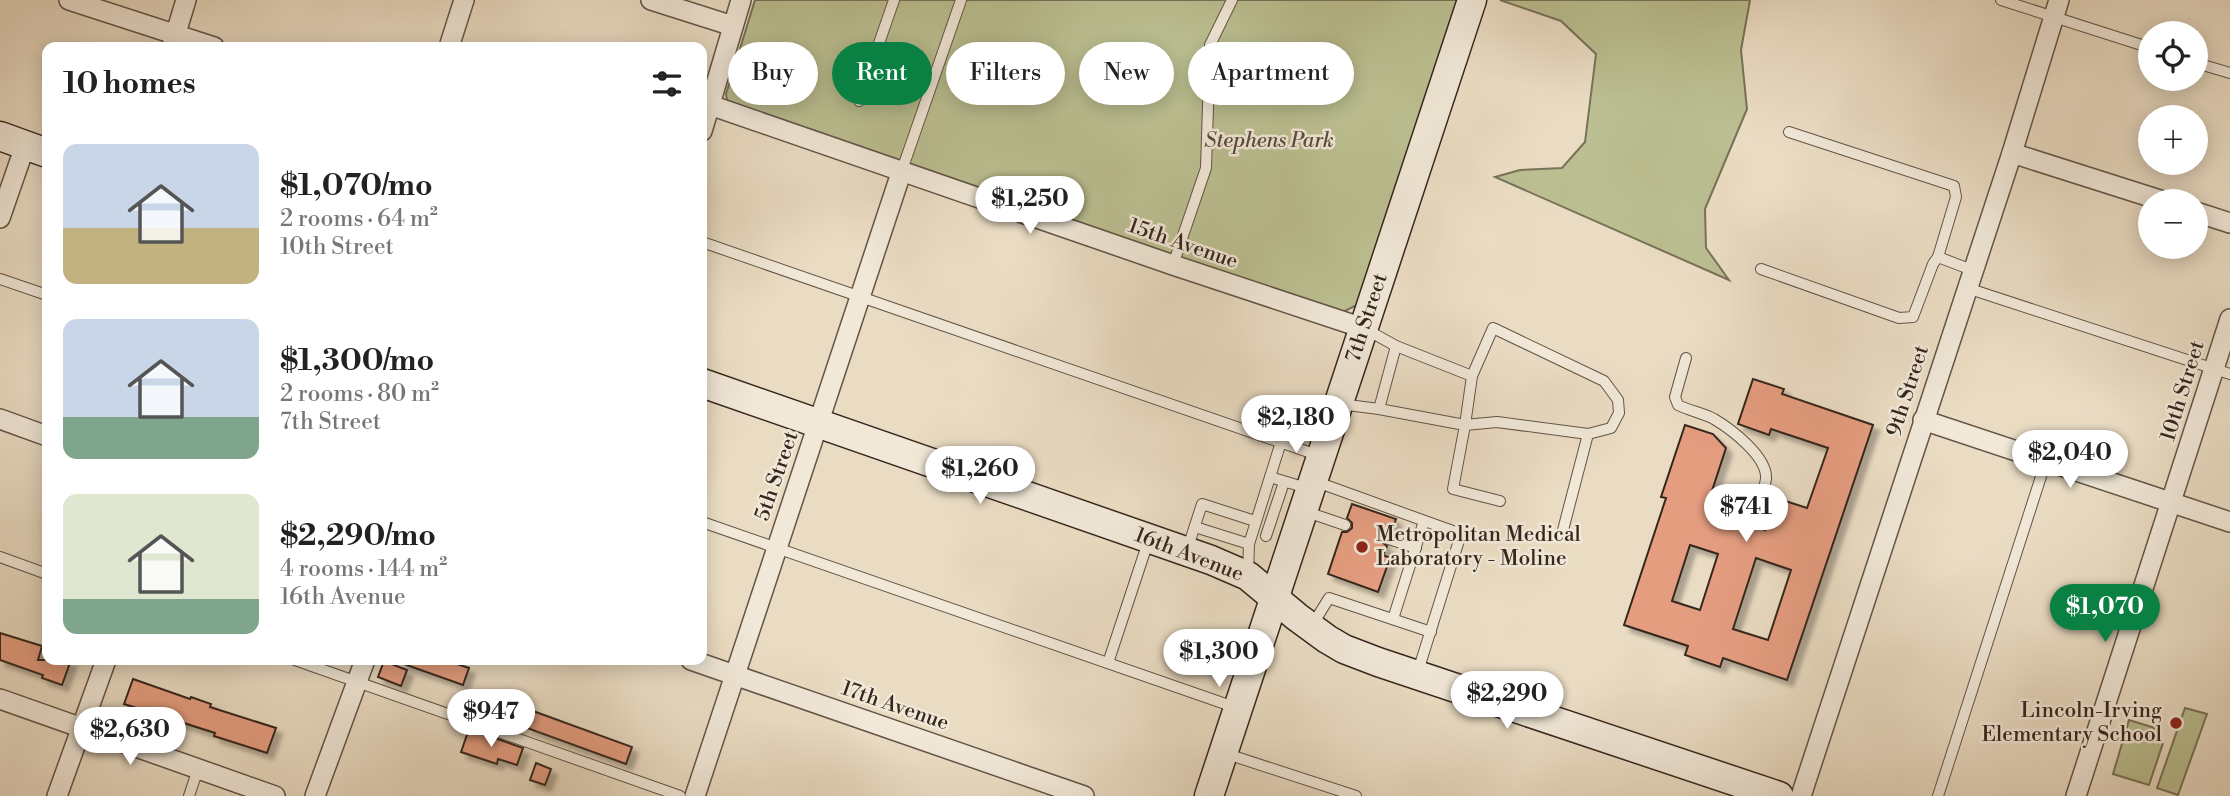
<!DOCTYPE html>
<meta charset="utf-8">
<style>
body{margin:0;font-family:"Libre Bodoni",serif;background:#f2f2f2;color:#222;height:100vh;display:flex;flex-direction:column;font-size:26px;white-space:nowrap}
*{box-sizing:border-box;margin:0}
p{font-size:23px;color:#767676}
.icon{flex:none;width:38px;height:38px;fill:none;stroke:currentColor;stroke-width:2;stroke-linecap:round;stroke-linejoin:round}
.map{position:relative;flex:1;overflow:hidden}
.panel{position:absolute;left:42px;top:42px;width:665px;height:623px;display:flex;flex-direction:column;background:#fff;border-radius:14px;box-shadow:0 4px 18px #0003}
.panel>*{flex:none}
.top-card{position:absolute;left:728px;top:42px;width:665px;height:63px;display:flex;gap:14px}
.fabs{position:absolute;left:2138px;top:21px;display:grid;gap:14px}
.fabs a{display:grid;place-items:center;width:70px;height:70px;border-radius:50%;background:#fff;box-shadow:0 4px 18px #0003;font-size:35px}
.price{position:absolute;translate:-50% -60px;padding:0 16px;border-radius:24px;background:#fff;color:#222;font-size:23px;line-height:46px;filter:drop-shadow(0 2px 4px #0008)}
.price::after{content:'';position:absolute;left:50%;top:42px;width:21px;height:16px;margin-left:-10px;background:inherit;clip-path:polygon(0 0,100% 0,50% 100%)}
.price.current{background:#0b8043;color:#fff}
ul{padding:0;list-style:none}
li{display:flex;align-items:center;gap:21px;height:175px;padding:0 21px}
li span{display:grid;place-items:center;flex:none;width:196px;height:140px;border-radius:14px;color:#555}
li>.icon{margin-inline-start:auto}
span .icon{width:84px;height:84px;fill:#fffc;stroke-width:1}
li b{font-size:30px}
h2{display:flex;justify-content:space-between;align-items:center;height:84px;padding:0 21px;font-size:30px}
.chip{padding:0 24px;border-radius:32px;background:#fff;box-shadow:0 4px 18px #0003;font-size:24px;line-height:63px}
.chip.current{background:#0b8043;color:#fff}
.map>svg:first-child{display:block}
.green{fill:#bbbf91;stroke:#787258;stroke-width:2}
.building{fill:#e59d80;stroke:#36261e;stroke-width:2;fill-rule:evenodd;filter:url(#shadow)}
.lines{fill:none;stroke-linecap:round;stroke-linejoin:round}
.lane-casing{stroke:#635447;stroke-width:12}
.street-casing{stroke:#635447;stroke-width:22}
.secondary-casing{stroke:#36261e;stroke-width:31}
.lane{stroke:#f1e8d8;stroke-width:10}
.street{stroke:#f1e8d8;stroke-width:19}
.secondary{stroke:#f1e8d8;stroke-width:28}
.poi-dot{fill:#8f2418;stroke:#f1e8d8;stroke-width:2.5}
.labels{text-anchor:middle;dominant-baseline:central;stroke-width:5;stroke-linejoin:round;paint-order:stroke}
.park-label{font-size:21px;font-style:italic;fill:#574c3b;stroke:#f1e8d8}
.street-label{font-size:21px;fill:#36261e;stroke:#f1e8d8}
.poi-label{font-size:21px;fill:#36261e;stroke:#f1e8d8;text-anchor:start}
</style>
<div class="map">
<svg width="2230" height="796" viewBox="0 0 2230 796">
<defs>
<filter id="shadow"><feDropShadow dx="6" dy="6" stdDeviation="2" flood-color="#0004"/></filter>
</defs>
<rect width="100%" height="100%" fill="#eadcc3"/>
<filter id="stains"><feTurbulence type="fractalNoise" baseFrequency=".00286" numOctaves="4"/><feColorMatrix values="0 0 0 0 .2 0 0 0 0 .09 0 0 0 0 .02 0 0 0 .5 -.17"/></filter>
<radialGradient id="worn" r=".72"><stop offset=".6" stop-color="#630" stop-opacity="0"/><stop offset="1" stop-color="#630" stop-opacity=".3"/></radialGradient>
<g class="green">
<polygon points="755,0 1464,0 1359,304 1345,311 1335,311 732,103 727,100 726,94"/>
<polygon points="1500,0 1750,0 1741,50 1747,109 1705,209 1706,248 1729,280 1495,177 1520,170 1562,168 1585,142 1596,54 1561,21"/>
<polygon points="2185,708 2207,714 2178,795 2157,788"/>
<polygon points="2129,720 2158,729 2155,740 2163,743 2149,785 2113,774"/>
</g>
<g class="building">
<path d="M 1753,379 L 1784,389 L 1782,394 L 1873,425 L 1787,680 L 1723,658 L 1720,667 L 1685,655 L 1688,646 L 1624,625 L 1666,498 L 1661,497 L 1685,425 L 1713,434 L 1726,448 L 1710,497 L 1736,507 L 1732,519 L 1745,523 L 1750,528 L 1756,527 L 1765,530 L 1776,498 L 1807,508 L 1828,448 L 1771,429 L 1769,435 L 1738,424 ZM 1690,545 L 1718,554 L 1700,610 L 1672,601 ZM 1756,558 L 1791,570 L 1768,640 L 1733,629 Z"/>
<polygon points="1352,504 1396,519 1391,532 1385,533 1382,537 1383,543 1387,546 1383,555 1390,558 1378,592 1328,574 1342,532 1347,532 1352,528 1352,523 1347,518"/>
<polygon points="0,633 42,646 38,660 71,660 62,685 42,678 43,675 0,660"/>
<polygon points="399,660 445,660 469,668 463,685 398,662"/>
<polygon points="384,661 407,670 401,686 378,677"/>
<polygon points="133,679 190,699 191,697 211,704 210,707 276,728 267,753 214,736 215,733 124,704"/>
<polygon points="479,697 495,702 489,721 474,715"/>
<polygon points="533,711 632,747 626,764 527,728"/>
<polygon points="469,729 523,748 517,765 498,759 497,764 461,752"/>
<polygon points="536,763 551,769 545,785 530,780"/>
</g>
<g class="lines">
<defs>
<g id="lane">
<polyline points="2001,0 2151,48"/>
<polyline points="2196,63 2230,73"/>
<polyline points="859,101 894,0"/>
<polyline points="1789,132 1954,186 1956,197 1938,257"/>
<polyline points="902,170 961,0"/>
<polyline points="702,242 1320,456"/>
<polyline points="1173,265 1206,168 1210,45 1232,0"/>
<polyline points="1761,269 1899,318 1913,317 1933,264 1938,257 1972,270"/>
<polyline points="0,279 47,295"/>
<polyline points="1967,288 2230,374"/>
<polyline points="1367,330 1396,346 1472,376 1465,425 1497,422 1588,434 1611,428 1619,413 1618,400 1604,381 1493,328 1472,376"/>
<path d="M 1686,358 L 1675,397 L 1678,405 C 1690,411 1703,413 1714,419 C 1731,429 1768,457 1766,479 C 1764,493 1756,508 1752,521"/>
<polyline points="1340,404 1379,409 1396,346"/>
<polyline points="1379,409 1465,425 1453,489 1500,501"/>
<polyline points="1270,477 1310,489"/>
<polyline points="1314,481 1461,534 1418,671"/>
<polyline points="1304,511 1345,525"/>
<polyline points="702,522 1237,708"/>
<polyline points="1195,527 1249,544"/>
<polyline points="1563,530 1588,434"/>
<polyline points="1266,536 1284,482"/>
<polyline points="1389,539 1416,548"/>
<polyline points="1187,550 1202,504 1255,521"/>
<polyline points="0,557 47,574"/>
<polyline points="1248,572 1249,544 1281,442"/>
<polyline points="1393,619 1424,521"/>
<polyline points="1313,624 1329,598 1431,632"/>
<polyline points="295,660 680,796"/>
<polyline points="1108,663 1149,539"/>
<polyline points="1224,753 1356,796"/>
<polyline points="189,796 198,769"/>
<polyline points="1938,796 2046,461"/>
</g>
<g id="street">
<polyline points="69,0 214,47"/>
<polyline points="651,0 733,26"/>
<polyline points="172,46 186,0"/>
<polyline points="449,47 464,0"/>
<polyline points="710,105 1173,265 1363,328"/>
<polyline points="702,131 741,0"/>
<polyline points="2012,153 2163,201"/>
<polyline points="2196,212 2230,223"/>
<polyline points="0,218 25,146"/>
<polyline points="0,419 47,436"/>
<polyline points="1923,420 2230,522"/>
<polyline points="691,660 1084,796"/>
<polyline points="0,699 275,796"/>
<polyline points="57,796 106,660"/>
<polyline points="315,796 365,660"/>
<polyline points="695,796 902,170"/>
<polyline points="1801,796 2012,153 2059,0"/>
<polyline points="2076,796 2230,319"/>
</g>
<g id="secondary">
<polyline points="0,136 47,153"/>
<polyline points="702,383 1211,560 1248,576 1297,617 1327,639 1344,649 1378,662 1779,796"/>
<polyline points="1209,796 1472,0"/>
</g>
</defs>
<use href="#lane" class="lane-casing"/>
<use href="#street" class="street-casing"/>
<use href="#secondary" class="secondary-casing"/>
<use href="#lane" class="lane"/>
<use href="#street" class="street"/>
<use href="#secondary" class="secondary"/>
</g>
<g class="poi-dot">
<circle cx="1362" cy="547" r="7"/>
<circle cx="2176" cy="723" r="7"/>
</g>
<g class="labels">
<g class="park-label">
<text x="1269" y="141">Stephens Park</text>
</g>
<g class="street-label">
<text transform="translate(1183 244) rotate(19)">15th Avenue</text>
<text transform="translate(1367 318) rotate(-72)">7th Street</text>
<text transform="translate(1908 391) rotate(-72)">9th Street</text>
<text transform="translate(2183 391) rotate(-73)">10th Street</text>
<text transform="translate(777 476) rotate(-71)">5th Street</text>
<text transform="translate(1189 555) rotate(21)">16th Avenue</text>
<text transform="translate(895 706) rotate(19)">17th Avenue</text>
</g>
<g class="poi-label">
<text x="1376" y="535">Metropolitan Medical<tspan x="1376" dy="24">Laboratory - Moline</tspan></text>
<text x="2162" y="711" text-anchor="end">Lincoln-Irving<tspan x="2162" dy="24">Elementary School</tspan></text>
</g>
</g>
<rect width="100%" height="100%" filter="url(#stains)"/>
<rect width="100%" height="100%" fill="url(#worn)"/>
</svg>
<div class="fabs">
<a><svg class="icon" aria-label="locate" viewBox="0 0 24 24"><circle cx="12" cy="12" r="6"/><path d="M12 2v4M12 18v4M2 12h4M18 12h4"/></svg></a>
<a>+</a>
<a>−</a>
</div>
<b class="price" style="left:1030px;top:236px">$1,250</b>
<b class="price" style="left:1296px;top:455px">$2,180</b>
<b class="price" style="left:2070px;top:490px">$2,040</b>
<b class="price" style="left:980px;top:506px">$1,260</b>
<b class="price" style="left:1746px;top:544px">$741</b>
<b class="price current" style="left:2105px;top:644px">$1,070</b>
<b class="price" style="left:1219px;top:689px">$1,300</b>
<b class="price" style="left:1507px;top:731px">$2,290</b>
<b class="price" style="left:491px;top:749px">$947</b>
<b class="price" style="left:130px;top:767px">$2,630</b>
<div class="top-card">
<a class="chip">Buy</a>
<a class="chip current">Rent</a>
<a class="chip">Filters</a>
<a class="chip">New</a>
<a class="chip">Apartment</a>
</div>
<section class="panel">
<h2>10 homes<svg class="icon" aria-label="filters" viewBox="0 0 24 24"><path d="M4 7h16M4 17h16"/><circle cx="9" cy="7" r="2"/><circle cx="15" cy="17" r="2"/></svg></h2>
<ul>
<li><span style="background:linear-gradient(#c9d6e8 60%,#c2b280 0)"><svg class="icon" aria-label="home" viewBox="0 0 24 24"><path d="M3 11l9-7 9 7M6 9v11h12V9"/></svg></span><div><b>$1,070/mo</b><p>2 rooms · 64 m²</p><p>10th Street</p></div></li>
<li><span style="background:linear-gradient(#c9d6e8 70%,#7fa58c 0)"><svg class="icon" aria-label="home" viewBox="0 0 24 24"><path d="M3 11l9-7 9 7M6 9v11h12V9"/></svg></span><div><b>$1,300/mo</b><p>2 rooms · 80 m²</p><p>7th Street</p></div></li>
<li><span style="background:linear-gradient(#dfe7d0 75%,#7fa58c 0)"><svg class="icon" aria-label="home" viewBox="0 0 24 24"><path d="M3 11l9-7 9 7M6 9v11h12V9"/></svg></span><div><b>$2,290/mo</b><p>4 rooms · 144 m²</p><p>16th Avenue</p></div></li>
</ul>
</section>
</div>
